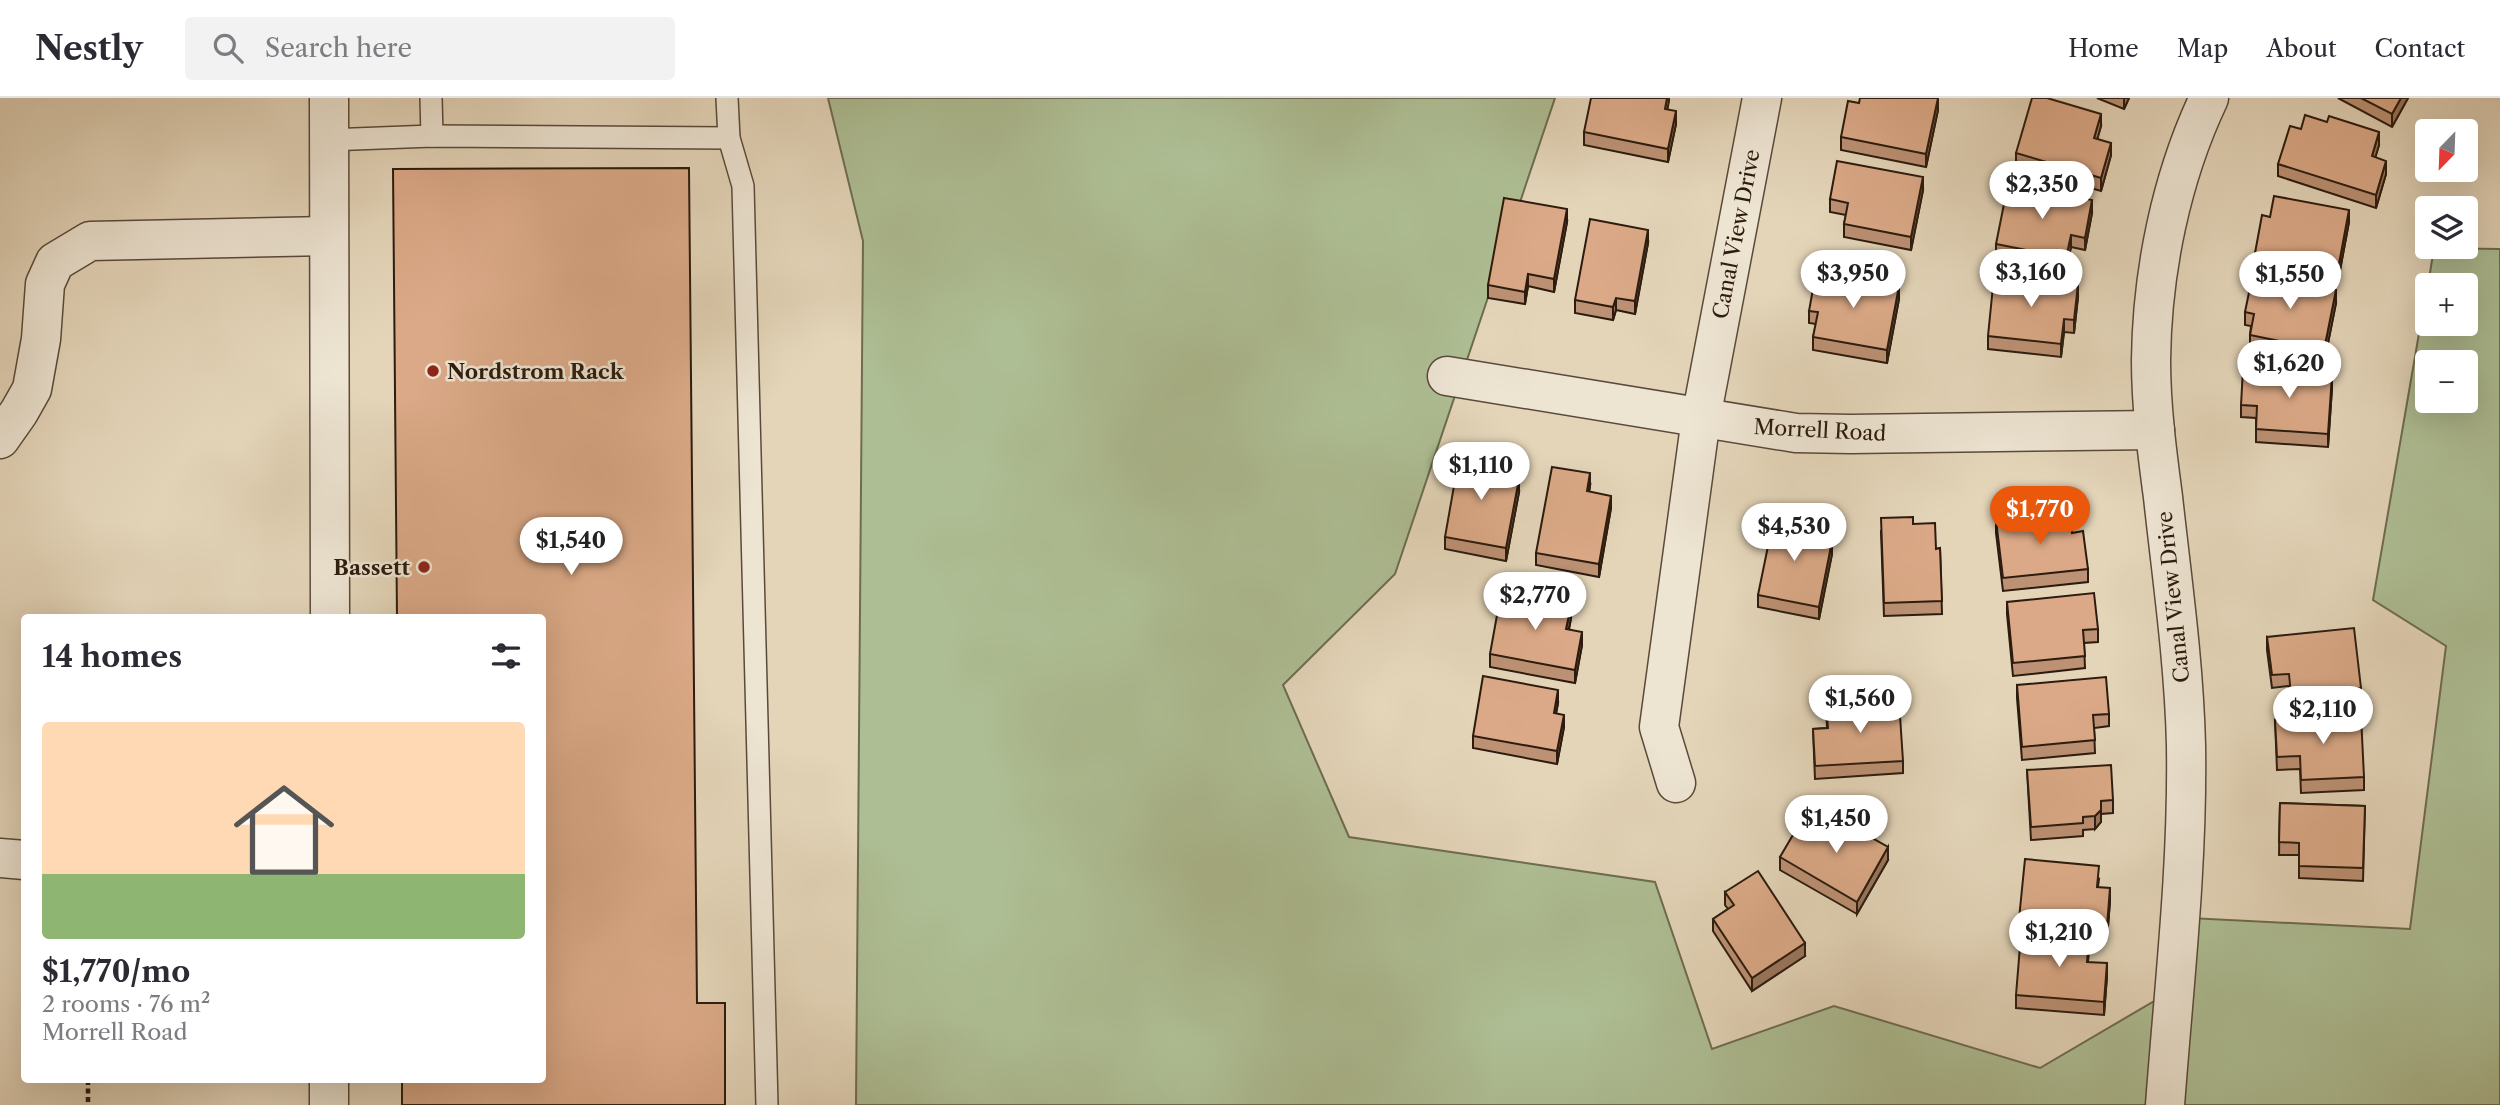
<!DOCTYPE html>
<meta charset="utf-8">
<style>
body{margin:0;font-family:"Libre Caslon Text",serif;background:#f2f2f3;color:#2b2b33;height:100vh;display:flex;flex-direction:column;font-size:26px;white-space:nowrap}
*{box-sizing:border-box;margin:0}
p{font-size:23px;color:#7c7c81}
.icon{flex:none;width:38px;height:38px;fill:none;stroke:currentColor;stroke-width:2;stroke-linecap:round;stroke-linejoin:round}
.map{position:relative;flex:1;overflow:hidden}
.details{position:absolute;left:21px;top:516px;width:525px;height:469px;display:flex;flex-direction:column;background:#fff;border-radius:7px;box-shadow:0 7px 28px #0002}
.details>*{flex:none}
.needle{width:46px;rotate:203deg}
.controls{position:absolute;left:2415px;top:21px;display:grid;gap:14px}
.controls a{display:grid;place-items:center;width:63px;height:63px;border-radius:7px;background:#fff;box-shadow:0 7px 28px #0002;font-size:35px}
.price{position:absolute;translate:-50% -60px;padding:0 16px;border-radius:24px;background:#fff;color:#222;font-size:23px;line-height:46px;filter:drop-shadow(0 2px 4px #0008)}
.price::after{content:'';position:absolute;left:50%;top:42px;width:21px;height:16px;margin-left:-10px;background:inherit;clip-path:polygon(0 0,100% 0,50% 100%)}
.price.on{background:#ea580c;color:#fff}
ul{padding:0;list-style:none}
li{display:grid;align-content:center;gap:14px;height:371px;padding:0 21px}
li+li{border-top:2px solid #e1e1e2}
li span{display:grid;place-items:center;height:217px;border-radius:7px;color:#555}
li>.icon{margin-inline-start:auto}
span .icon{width:126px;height:126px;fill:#fffc;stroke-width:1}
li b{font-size:30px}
h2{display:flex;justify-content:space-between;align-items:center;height:84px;padding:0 21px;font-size:30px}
header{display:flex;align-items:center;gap:42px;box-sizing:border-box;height:98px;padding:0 35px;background:#fff;border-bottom:2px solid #e1e1e2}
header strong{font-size:33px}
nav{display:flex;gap:38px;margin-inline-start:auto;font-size:24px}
.search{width:490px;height:63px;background:#f2f2f3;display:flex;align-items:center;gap:18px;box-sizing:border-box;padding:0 24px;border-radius:7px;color:#7c7c81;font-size:26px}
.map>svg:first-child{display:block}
.green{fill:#aebe94;stroke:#6d6c51;stroke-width:2;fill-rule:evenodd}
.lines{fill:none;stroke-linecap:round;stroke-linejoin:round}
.service-casing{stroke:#5a4a39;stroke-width:24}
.minor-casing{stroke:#5a4a39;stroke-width:41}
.path{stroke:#2c1b0e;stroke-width:4.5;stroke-dasharray:5 3.5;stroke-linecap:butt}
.service{stroke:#ede4d2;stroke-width:21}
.minor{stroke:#ede4d2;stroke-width:38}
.wall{fill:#bc9174;stroke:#2c1b0e;stroke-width:2}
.shaded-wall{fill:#99765e;stroke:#2c1b0e;stroke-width:2}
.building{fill:#dba987;stroke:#2c1b0e;stroke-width:2}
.poi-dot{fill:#8f2418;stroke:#ede4d2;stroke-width:2.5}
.labels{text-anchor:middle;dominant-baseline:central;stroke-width:5;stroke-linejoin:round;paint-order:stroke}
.street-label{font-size:21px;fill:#2c1b0e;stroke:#ede4d2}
.poi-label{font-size:21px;font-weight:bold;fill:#2c1b0e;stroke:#ede4d2;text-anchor:start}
</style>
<header>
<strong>Nestly</strong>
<div class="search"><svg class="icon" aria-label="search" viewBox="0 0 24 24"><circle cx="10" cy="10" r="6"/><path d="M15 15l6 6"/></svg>Search here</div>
<nav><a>Home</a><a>Map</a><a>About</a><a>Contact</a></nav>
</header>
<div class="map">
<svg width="2500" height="1007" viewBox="0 0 2500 1007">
<rect width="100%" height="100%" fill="#e4d5b9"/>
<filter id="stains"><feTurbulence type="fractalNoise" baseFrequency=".00286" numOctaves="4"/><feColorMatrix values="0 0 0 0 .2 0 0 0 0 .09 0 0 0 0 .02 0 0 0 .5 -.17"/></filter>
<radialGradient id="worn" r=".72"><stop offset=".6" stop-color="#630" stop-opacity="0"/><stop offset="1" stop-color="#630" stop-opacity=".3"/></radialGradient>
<path class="green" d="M 828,0 L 1555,0 L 1395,476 L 1283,587 L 1349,739 L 1655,784 L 1712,951 L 1834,908 L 2040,970 L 2185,885 L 2190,820 L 2410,831 L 2446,548 L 2373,502 L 2427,189 L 2427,226 L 2466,226 L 2466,187 L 2428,187 L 2434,150 L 2500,151 L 2500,1007 L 856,1007 L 863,143 ZM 2427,264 L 2466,264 L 2466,303 L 2427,303 Z"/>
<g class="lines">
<defs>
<g id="service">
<polyline points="431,0 432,38"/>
<polyline points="727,0 729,40 743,88 767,1007"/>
<polyline points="328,42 432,38 729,40"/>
</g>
<g id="minor">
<polyline points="329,0 330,520"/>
<polyline points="1447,278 1796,335 1851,336 2155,332"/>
<polyline points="0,341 19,314 32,291 41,241 45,186 55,164 90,143 328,138"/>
<polyline points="1676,685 1659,629 1701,320 1762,0"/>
<polyline points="0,760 24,762"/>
<polyline points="329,1007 329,982"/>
<path d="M 2165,1007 C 2174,887 2188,767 2186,647 C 2184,564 2172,481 2163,399 C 2157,354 2151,308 2151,262 C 2152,174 2171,80 2209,0"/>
</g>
</defs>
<use href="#service" class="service-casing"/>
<use href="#minor" class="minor-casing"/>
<polyline class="path" points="88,982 88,1007"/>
<use href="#service" class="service"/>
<use href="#minor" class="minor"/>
</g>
<g class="wall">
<polygon points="1669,0 1667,11 1676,26 1668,64 1584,47 1584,34"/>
<polygon points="2097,0 2129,0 2124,11"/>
<polygon points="2338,0 2408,0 2392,29"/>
<polygon points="1859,5 1938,12 1926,69 1841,52 1841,39"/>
<polygon points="2101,28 2097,41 2111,57 2101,93 2016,68 2016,55"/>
<polygon points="2301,31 2379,47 2375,59 2386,76 2376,110 2278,78 2278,66"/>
<polygon points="1923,92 1911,152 1844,139 1844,126 1846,117 1830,114 1830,101"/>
<polygon points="2092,115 2085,152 2071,149 2066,172 1996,159 1996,146"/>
<polygon points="2270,119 2349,124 2338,183 2255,168 2255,155"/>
<polygon points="1567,124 1554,194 1528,188 1525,206 1488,200 1488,187"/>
<polygon points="1648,145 1635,216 1616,212 1613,222 1575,215 1575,202"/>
<polygon points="2078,199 2074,235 2064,234 2061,259 1988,251 1988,238"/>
<polygon points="1899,201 1887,265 1813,252 1813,239 1816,226 1809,225 1809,213"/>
<polygon points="2336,205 2324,265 2250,249 2250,237 2251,228 2245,227 2245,214"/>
<polygon points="2332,290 2328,349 2256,344 2256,320 2241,319 2241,307"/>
<polygon points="1590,388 1589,394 1611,410 1599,479 1536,467 1536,455"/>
<polygon points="1519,394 1506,463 1445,451 1445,439"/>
<polygon points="1996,422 2072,435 2088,471 2088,484 2003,493 1996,435"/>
<polygon points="1913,426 1936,451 1940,450 1942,516 1884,518 1881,433"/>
<polygon points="1808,434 1807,439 1832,456 1819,521 1758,509 1758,497"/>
<polygon points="2007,504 2098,531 2098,544 2084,545 2085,570 2013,578 2007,516"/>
<polygon points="1571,520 1569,532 1582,547 1575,585 1490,569 1490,556"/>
<polygon points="2267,539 2361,590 2361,602 2291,610 2289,588 2272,590 2267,552"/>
<polygon points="2017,587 2109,616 2109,628 2094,630 2095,655 2022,662 2017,600"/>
<polygon points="1558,605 1556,615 1564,629 1557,666 1473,650 1473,638"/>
<polygon points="1826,607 1903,663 1903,675 1815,681 1813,631 1827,630"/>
<polygon points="2275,622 2364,679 2364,692 2301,695 2300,671 2277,672"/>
<polygon points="2027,672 2113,702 2113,715 2101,716 2101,724 2095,731 2083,732 2083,738 2031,742"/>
<polygon points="2280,705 2365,708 2363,783 2299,780 2299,757 2279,757"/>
<polygon points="1813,733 1888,762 1857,816 1780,772 1780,759"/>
<polygon points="2099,781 2098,789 2110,803 2107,841 2019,834 2019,821"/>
<polygon points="1725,794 1805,858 1752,893 1713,833 1713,821 1728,811 1725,807"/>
<polygon points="2089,854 2088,864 2107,878 2104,917 2016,910 2016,897"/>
</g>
<g class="shaded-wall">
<polygon points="1667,0 1669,0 1669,3 1665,24 1665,11"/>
<polygon points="1938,0 1938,12 1926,69 1926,56"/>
<polygon points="2124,0 2129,0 2124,11"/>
<polygon points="2401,0 2408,0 2392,29 2392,16"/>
<polygon points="1676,13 1676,26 1668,64 1668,51"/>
<polygon points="2101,16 2101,28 2094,53 2094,40"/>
<polygon points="2379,34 2379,47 2372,71 2372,58"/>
<polygon points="2111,45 2111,57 2101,93 2101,80"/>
<polygon points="2386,63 2386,76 2376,110 2376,97"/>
<polygon points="1923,79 1923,92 1911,152 1911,139"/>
<polygon points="2092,102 2092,115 2085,152 2085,140"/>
<polygon points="1567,111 1567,124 1554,194 1554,181"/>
<polygon points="2349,112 2349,124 2338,183 2338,171"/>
<polygon points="1648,132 1648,145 1635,216 1635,203"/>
<polygon points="2071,137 2071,149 2066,172 2066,160"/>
<polygon points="1528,176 1528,188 1525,206 1525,194"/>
<polygon points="2078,186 2078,199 2074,235 2074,222"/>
<polygon points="1899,188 1899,201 1887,265 1887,252"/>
<polygon points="2336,192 2336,205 2324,265 2324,252"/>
<polygon points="1616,200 1616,212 1613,222 1613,209"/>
<polygon points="2064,221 2064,234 2061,259 2061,246"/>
<polygon points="2332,277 2332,290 2328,349 2328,336"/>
<polygon points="1590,375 1590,388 1587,406 1587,393"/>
<polygon points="1519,381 1519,394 1506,463 1506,450"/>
<polygon points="1611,398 1611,410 1599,479 1599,466"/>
<polygon points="1808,421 1808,434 1805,451 1805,439"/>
<polygon points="1832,443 1832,456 1819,521 1819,509"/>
<polygon points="1571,508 1571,520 1566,544 1566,531"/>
<polygon points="1582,534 1582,547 1575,585 1575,572"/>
<polygon points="1558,592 1558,605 1554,627 1554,615"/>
<polygon points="1564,617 1564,629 1557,666 1557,653"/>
<polygon points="2101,712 2101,724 2095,731 2095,718"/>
<polygon points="1888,749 1888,762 1857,816 1857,804"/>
<polygon points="2110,790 2110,803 2107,841 2107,828"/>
<polygon points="1805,845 1805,858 1752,893 1752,880"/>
<polygon points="2107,865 2107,878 2104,917 2104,904"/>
</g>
<g class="building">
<polygon points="1591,0 1667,0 1665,11 1676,13 1668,51 1584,34"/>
<polygon points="1860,0 1938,0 1926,56 1841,39 1848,3 1859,5"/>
<polygon points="2032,0 2047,0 2101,16 2094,40 2111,45 2101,80 2016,55"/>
<polygon points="2361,0 2401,0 2392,16"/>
<polygon points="2305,17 2327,24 2329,18 2379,34 2372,58 2386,63 2376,97 2278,66 2290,28 2301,31"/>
<polygon points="1837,63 1923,79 1911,139 1844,126 1848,105 1830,101"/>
<polygon points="689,70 697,905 725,905 725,1007 402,1007 402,982 542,982 542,520 397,520 393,71"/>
<polygon points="2008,86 2092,102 2085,140 2071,137 2066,160 1996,146"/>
<polygon points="2274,98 2349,112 2338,171 2255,155 2262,117 2270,119"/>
<polygon points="1504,100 1567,111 1554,181 1528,176 1525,194 1488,187"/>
<polygon points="1590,121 1648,132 1635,203 1616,200 1613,209 1575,202"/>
<polygon points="1816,174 1899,188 1887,252 1813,239 1818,214 1809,213"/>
<polygon points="2253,175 2336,192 2324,252 2250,237 2254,216 2245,214"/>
<polygon points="1994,178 2078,186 2074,222 2064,221 2061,246 1988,238"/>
<polygon points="2243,271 2332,277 2328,336 2256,331 2257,308 2241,307"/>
<polygon points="1460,354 1497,361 1495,376 1519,381 1506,450 1445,439"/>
<polygon points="1552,369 1590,375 1587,393 1611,398 1599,466 1536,455"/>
<polygon points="1775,414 1808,421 1805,439 1832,443 1819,509 1758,497"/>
<polygon points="2070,414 2072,435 2083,433 2088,471 2003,480 1996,422"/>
<polygon points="1913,419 1913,426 1935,425 1936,451 1940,450 1942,503 1884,505 1881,420"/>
<polygon points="1501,495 1571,508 1566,531 1582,534 1575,572 1490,556"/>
<polygon points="2094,495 2098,531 2083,532 2085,558 2013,565 2007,504"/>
<polygon points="2354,530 2361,590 2291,597 2289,576 2272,577 2267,539"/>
<polygon points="1483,578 1558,592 1554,615 1564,617 1557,653 1473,638"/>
<polygon points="2106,579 2109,616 2093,617 2095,642 2022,649 2017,587"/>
<polygon points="1899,603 1903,663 1815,668 1813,631 1828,630 1826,607"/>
<polygon points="2361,618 2364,679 2301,682 2300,658 2277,659 2275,622"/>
<polygon points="2111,667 2113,702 2101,703 2101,712 2095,718 2083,719 2083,725 2031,729 2027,672"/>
<polygon points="2280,705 2365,708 2363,770 2299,768 2299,745 2279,744"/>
<polygon points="1824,713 1888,749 1857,804 1780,759 1800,725 1813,733"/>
<polygon points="2025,761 2099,768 2097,789 2110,790 2107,828 2019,821"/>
<polygon points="1758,773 1805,845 1752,880 1713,821 1734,807 1725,794"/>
<polygon points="2021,836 2089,841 2087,864 2107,865 2104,904 2016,897"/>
</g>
<g class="poi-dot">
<circle cx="433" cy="273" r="7"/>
<circle cx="424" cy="469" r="7"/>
</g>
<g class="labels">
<g class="street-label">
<text transform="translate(1736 136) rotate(-79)">Canal View Drive</text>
<text transform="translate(1820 332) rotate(3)">Morrell Road</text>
<text transform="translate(2173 499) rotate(-96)">Canal View Drive</text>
</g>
<g class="poi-label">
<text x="447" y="273">Nordstrom Rack</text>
<text x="410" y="469" text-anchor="end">Bassett</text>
</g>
</g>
<rect width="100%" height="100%" filter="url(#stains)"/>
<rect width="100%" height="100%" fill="url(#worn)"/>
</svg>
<div class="controls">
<a><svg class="needle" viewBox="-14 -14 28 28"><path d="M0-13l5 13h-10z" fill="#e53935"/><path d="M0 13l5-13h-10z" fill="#7c7c81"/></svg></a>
<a><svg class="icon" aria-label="layers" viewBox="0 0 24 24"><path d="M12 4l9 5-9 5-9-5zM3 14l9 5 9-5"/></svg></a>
<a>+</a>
<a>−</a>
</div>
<b class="price" style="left:2042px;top:123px">$2,350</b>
<b class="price" style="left:2031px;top:211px">$3,160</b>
<b class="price" style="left:1853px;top:212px">$3,950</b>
<b class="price" style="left:2290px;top:213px">$1,550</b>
<b class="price" style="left:2289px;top:302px">$1,620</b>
<b class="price" style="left:1481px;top:404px">$1,110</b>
<b class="price on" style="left:2040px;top:448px">$1,770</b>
<b class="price" style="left:1794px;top:465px">$4,530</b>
<b class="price" style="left:571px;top:479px">$1,540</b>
<b class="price" style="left:1535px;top:534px">$2,770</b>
<b class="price" style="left:1860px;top:637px">$1,560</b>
<b class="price" style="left:2323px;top:648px">$2,110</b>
<b class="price" style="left:1836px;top:757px">$1,450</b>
<b class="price" style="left:2059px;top:871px">$1,210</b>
<section class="details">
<h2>14 homes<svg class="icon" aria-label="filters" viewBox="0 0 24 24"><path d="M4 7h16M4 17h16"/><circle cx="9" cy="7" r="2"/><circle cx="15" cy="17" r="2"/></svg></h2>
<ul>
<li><span style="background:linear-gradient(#ffd9b3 70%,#8fb573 0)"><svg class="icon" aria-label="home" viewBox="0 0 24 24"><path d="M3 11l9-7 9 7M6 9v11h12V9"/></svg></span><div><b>$1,770/mo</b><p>2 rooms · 76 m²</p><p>Morrell Road</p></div></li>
</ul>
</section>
</div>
